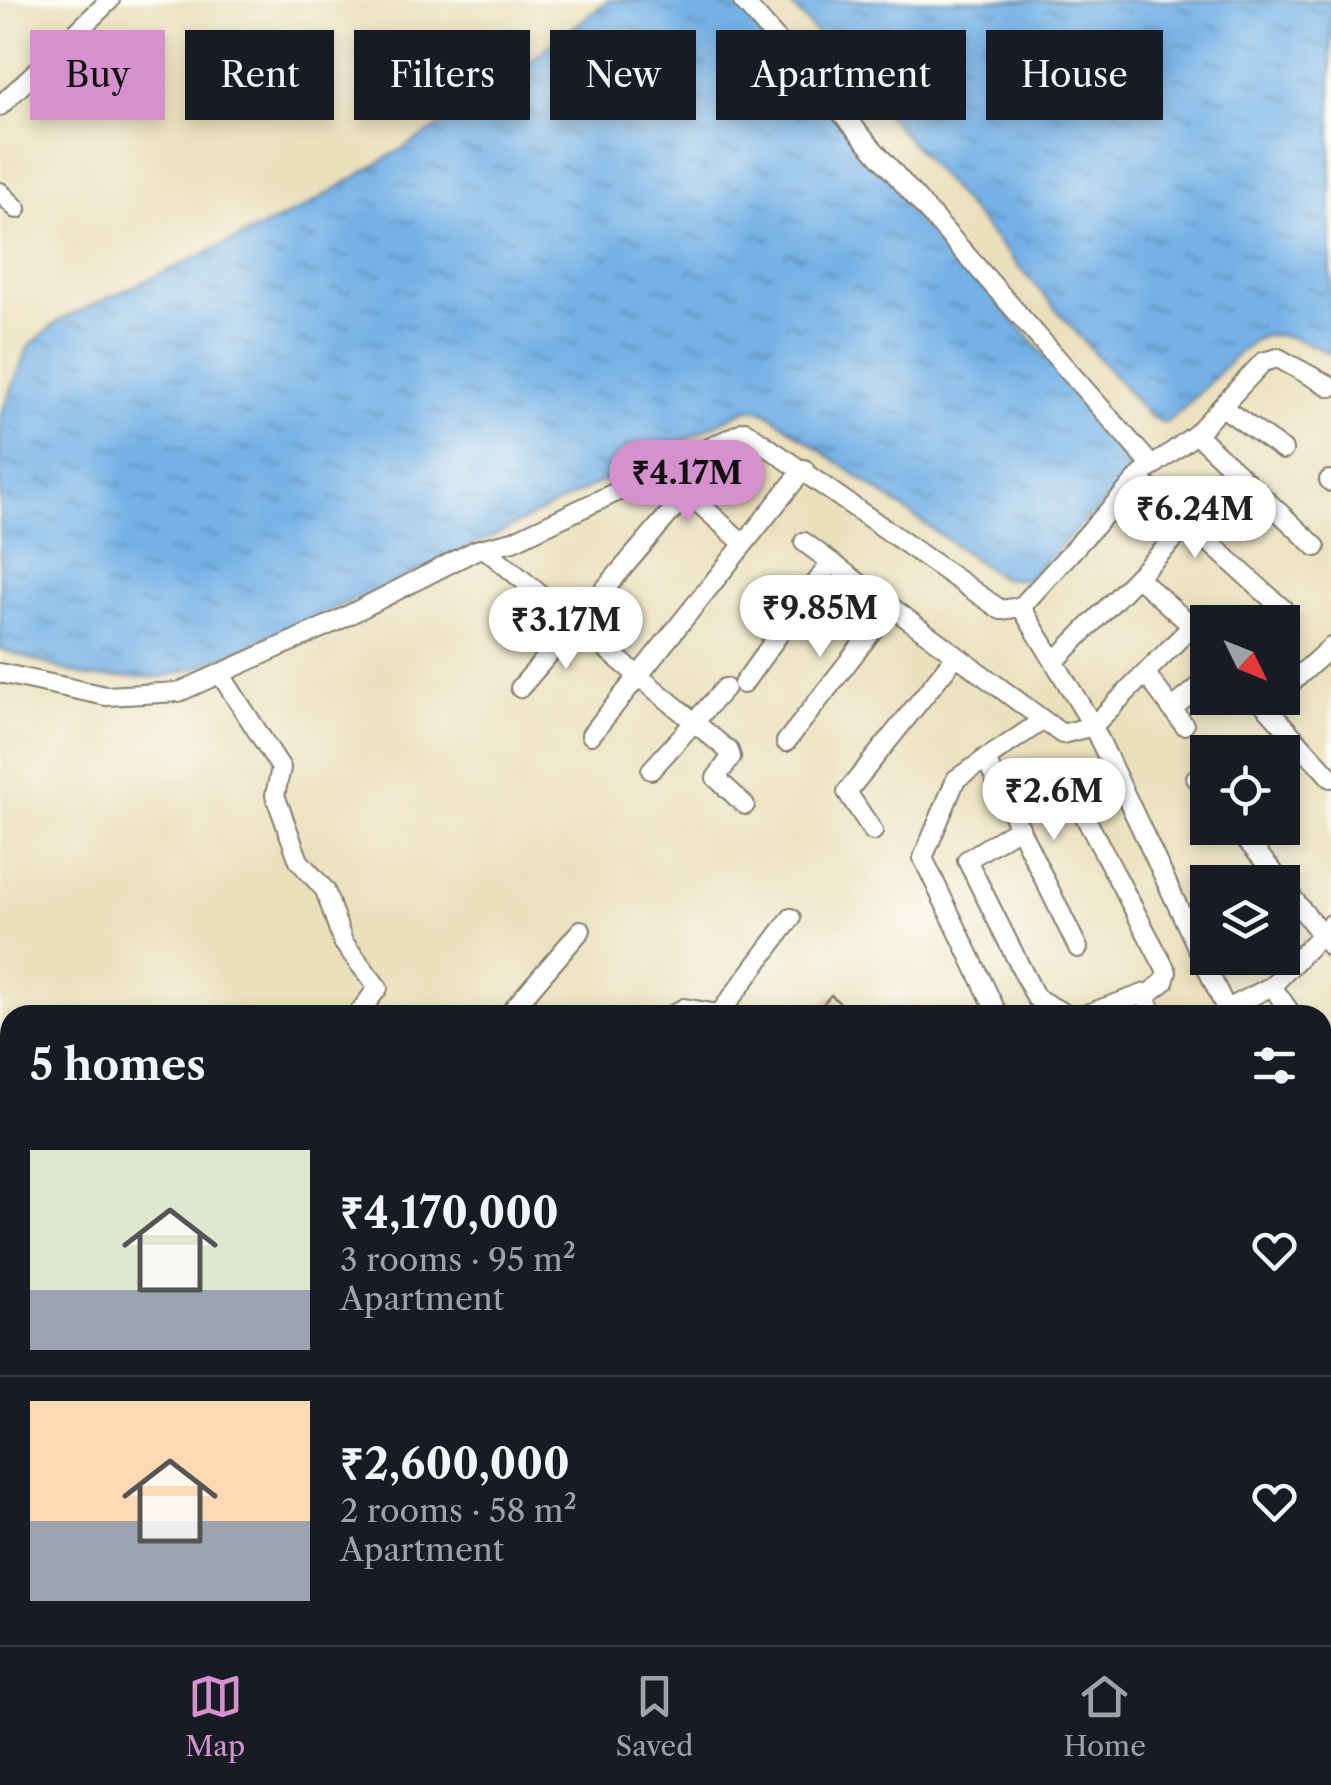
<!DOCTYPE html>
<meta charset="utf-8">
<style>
body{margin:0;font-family:"Libre Caslon Text",serif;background:#242831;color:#f1f3f6;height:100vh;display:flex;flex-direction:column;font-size:38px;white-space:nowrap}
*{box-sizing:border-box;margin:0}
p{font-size:32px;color:#9ea1a6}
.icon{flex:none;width:55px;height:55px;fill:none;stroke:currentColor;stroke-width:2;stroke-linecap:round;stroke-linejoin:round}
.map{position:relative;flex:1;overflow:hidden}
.drawer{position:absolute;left:0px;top:1005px;width:1332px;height:640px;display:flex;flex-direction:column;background:#171b24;border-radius:30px 30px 0 0;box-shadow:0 5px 15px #0003}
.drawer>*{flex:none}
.top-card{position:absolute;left:30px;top:30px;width:1272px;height:90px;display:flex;gap:20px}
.needle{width:65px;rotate:133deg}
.buttons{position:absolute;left:1190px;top:605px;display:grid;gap:20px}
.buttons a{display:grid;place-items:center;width:110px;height:110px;border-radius:0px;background:#171b24;box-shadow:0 5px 15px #0003;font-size:50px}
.price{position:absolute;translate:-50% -85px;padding:0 22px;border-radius:35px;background:#fff;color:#222;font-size:32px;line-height:65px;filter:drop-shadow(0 2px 5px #0008)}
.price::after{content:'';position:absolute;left:50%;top:60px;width:30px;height:22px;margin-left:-15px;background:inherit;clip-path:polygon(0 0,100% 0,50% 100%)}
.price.current{background:#d690ce;color:#111}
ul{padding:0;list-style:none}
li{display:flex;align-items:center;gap:30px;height:250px;padding:0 30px}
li+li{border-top:2px solid #363941}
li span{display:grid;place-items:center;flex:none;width:280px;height:200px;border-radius:0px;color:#555}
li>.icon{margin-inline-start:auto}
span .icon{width:120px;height:120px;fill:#fffc;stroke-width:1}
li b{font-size:42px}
h2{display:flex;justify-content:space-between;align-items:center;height:120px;padding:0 30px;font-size:42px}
.tag{padding:0 35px;border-radius:0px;background:#171b24;box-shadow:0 5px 15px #0003;font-size:35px;line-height:90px}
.tag.current{background:#d690ce;color:#111}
.tab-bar{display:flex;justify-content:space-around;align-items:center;height:140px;border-top:2px solid #363941;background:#171b24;font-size:28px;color:#9ea1a6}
.tab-bar a{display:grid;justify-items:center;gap:5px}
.tab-bar .current{color:#d690ce}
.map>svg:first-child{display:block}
.water{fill:url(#water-ripples);stroke:#486681;stroke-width:2.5}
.building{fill:url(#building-cross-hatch)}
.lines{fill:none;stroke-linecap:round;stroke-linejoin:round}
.minor-casing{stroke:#847e6c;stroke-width:22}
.minor{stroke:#fff;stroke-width:18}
</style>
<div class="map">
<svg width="1331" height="1645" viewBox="0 0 1331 1645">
<defs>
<pattern id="water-ripples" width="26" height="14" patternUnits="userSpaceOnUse" patternTransform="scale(2.5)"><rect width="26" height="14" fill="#73b1e6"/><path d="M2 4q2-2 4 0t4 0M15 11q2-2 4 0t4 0" fill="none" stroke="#5e8fba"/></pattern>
<pattern id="building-cross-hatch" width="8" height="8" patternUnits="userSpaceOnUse" patternTransform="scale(2.5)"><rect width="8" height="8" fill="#e0b497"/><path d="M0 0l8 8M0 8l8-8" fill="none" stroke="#c09a82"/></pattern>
</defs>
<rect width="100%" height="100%" fill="#fdfcf7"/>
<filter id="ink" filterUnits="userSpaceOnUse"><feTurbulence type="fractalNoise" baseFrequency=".01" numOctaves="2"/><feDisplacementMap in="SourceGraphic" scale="20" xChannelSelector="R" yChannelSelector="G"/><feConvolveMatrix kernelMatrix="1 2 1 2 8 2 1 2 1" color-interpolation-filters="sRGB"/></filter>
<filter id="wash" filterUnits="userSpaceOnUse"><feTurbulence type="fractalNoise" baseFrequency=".0048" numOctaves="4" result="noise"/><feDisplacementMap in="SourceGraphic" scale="40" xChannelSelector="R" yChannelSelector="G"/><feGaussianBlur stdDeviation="2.25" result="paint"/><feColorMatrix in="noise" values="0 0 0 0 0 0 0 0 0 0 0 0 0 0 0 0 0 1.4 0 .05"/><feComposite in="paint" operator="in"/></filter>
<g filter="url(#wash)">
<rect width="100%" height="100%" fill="#ebe0bc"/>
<g class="water">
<polygon points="609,0 736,0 1129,453 1132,468 1123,485 1026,580 1001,578 765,411 747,409 449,558 210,663 163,677 87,677 0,649 0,417 29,346 60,320 304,208 463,112"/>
<path d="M 787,0 L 1331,0 L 1331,354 C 1311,345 1287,331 1264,336 C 1239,343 1194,405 1165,423 L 1149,416 Z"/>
</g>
<g id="blocks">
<g class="building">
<polygon points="831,995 853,1015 813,1015"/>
<polygon points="1325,1090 1331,1115 1322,1120 1322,1092"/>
<polygon points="10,1428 10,1635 169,1635 160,1645 0,1645 0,1439"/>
<polygon points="974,1635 1008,1635 1011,1637 1003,1645 974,1645 979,1640"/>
<polygon points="1123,1635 1161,1635 1164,1637 1156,1645 1133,1645"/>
</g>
</g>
</g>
<g filter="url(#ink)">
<use href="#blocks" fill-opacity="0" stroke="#847e6c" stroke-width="2.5"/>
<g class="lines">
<defs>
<g id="minor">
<polyline points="742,0 1152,466"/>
<polyline points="0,106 110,0"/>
<polyline points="0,192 17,209"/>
<polyline points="1222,407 1283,450"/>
<polyline points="1196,434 1316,547"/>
<polyline points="662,470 744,544"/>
<polyline points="1138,478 1283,609"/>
<polyline points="1329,480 1331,482"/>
<polyline points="804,542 1062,734 1093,726 1192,626 1137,577"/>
<polyline points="484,548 729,751 731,757 716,778 745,805"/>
<polyline points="1021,607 1093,726 1229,1015"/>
<polyline points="1054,662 1189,524"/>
<polyline points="0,673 106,696 179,692 335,622 476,550 513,541 745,431 1001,610 1021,607 1142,474 1196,434 1263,362 1278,358 1331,387"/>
<polyline points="1146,674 1184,725"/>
<polyline points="221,675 281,768 275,795 299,861 325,890 343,942 378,988 357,1015"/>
<polyline points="743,684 831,562"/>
<polyline points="520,688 687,493"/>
<polyline points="1282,691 1331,647"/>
<polyline points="1258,698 1331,778"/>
<polyline points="1172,709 1207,680"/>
<polyline points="591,735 804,469"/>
<polyline points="786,742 891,607"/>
<polyline points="985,758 1078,948"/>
<polyline points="651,770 725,688"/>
<polyline points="1196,778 1208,793"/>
<polyline points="1076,800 1167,972 1164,982 1145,996 1154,1015"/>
<polyline points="1020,827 967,860 1036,998 1067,1015"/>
<polyline points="1236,828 1282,882"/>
<polyline points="873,831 847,792 956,656"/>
<polyline points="1282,884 1331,947"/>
<polyline points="1272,986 1292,1015"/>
<polyline points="1227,1009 1272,986 1331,924"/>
<polyline points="720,1013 791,918"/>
<polyline points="508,1015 581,930"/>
<polyline points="673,1015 684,1008 724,1015"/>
<polyline points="998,1015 923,858 956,779 1042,721"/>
<polyline points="1084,1015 1146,993"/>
<polyline points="1322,1064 1331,1079"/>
<polyline points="1322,1206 1331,1222"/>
<polyline points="0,1217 10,1210"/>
<polyline points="1322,1297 1331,1292"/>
<polyline points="0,1354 10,1364"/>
<polyline points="1322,1375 1331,1390"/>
<polyline points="1322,1580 1331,1576"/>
<polyline points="621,1635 631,1645"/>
<polyline points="1027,1635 1038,1645"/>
<polyline points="1286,1635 1290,1645"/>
<polyline points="853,1645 866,1635"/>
<polyline points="1108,1645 1119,1635"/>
</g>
</defs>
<use href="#minor" class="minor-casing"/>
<use href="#minor" class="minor"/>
</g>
</g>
</svg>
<div class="buttons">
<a><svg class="needle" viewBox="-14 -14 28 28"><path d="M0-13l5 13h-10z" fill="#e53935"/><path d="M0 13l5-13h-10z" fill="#9ea1a6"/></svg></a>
<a><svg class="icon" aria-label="locate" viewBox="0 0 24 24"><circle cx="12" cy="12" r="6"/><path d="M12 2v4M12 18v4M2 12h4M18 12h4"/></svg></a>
<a><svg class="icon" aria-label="layers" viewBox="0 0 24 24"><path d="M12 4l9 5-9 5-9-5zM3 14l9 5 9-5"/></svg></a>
</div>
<b class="price current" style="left:687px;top:525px">₹4.17M</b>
<b class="price" style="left:1195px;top:561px">₹6.24M</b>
<b class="price" style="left:820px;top:660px">₹9.85M</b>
<b class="price" style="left:566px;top:672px">₹3.17M</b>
<b class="price" style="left:1054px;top:843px">₹2.6M</b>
<div class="top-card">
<a class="tag current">Buy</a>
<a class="tag">Rent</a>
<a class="tag">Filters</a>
<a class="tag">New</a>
<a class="tag">Apartment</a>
<a class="tag">House</a>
</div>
<section class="drawer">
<h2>5 homes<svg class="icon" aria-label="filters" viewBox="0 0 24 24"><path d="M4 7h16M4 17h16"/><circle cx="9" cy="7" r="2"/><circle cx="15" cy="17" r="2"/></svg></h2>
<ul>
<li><span style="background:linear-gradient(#dfe7d0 70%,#9aa5b1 0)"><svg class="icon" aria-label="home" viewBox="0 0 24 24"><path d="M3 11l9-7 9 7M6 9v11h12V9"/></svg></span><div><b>₹4,170,000</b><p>3 rooms · 95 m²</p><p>Apartment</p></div><svg class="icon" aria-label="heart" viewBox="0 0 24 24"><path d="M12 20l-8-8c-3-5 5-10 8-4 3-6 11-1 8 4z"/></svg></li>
<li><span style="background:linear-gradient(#ffd9b3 60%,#9aa5b1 0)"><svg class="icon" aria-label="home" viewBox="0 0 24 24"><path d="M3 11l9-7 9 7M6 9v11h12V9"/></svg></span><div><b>₹2,600,000</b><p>2 rooms · 58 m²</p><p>Apartment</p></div><svg class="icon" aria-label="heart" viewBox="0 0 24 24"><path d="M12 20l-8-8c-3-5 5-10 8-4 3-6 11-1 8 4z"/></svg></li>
</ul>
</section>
</div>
<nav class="tab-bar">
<a class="current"><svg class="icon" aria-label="map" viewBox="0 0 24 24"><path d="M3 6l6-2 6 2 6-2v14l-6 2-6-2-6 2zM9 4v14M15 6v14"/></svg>Map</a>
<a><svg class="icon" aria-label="saved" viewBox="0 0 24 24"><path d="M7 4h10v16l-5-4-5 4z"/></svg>Saved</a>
<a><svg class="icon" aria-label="home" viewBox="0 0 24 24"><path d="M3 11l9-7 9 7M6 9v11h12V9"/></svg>Home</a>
</nav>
